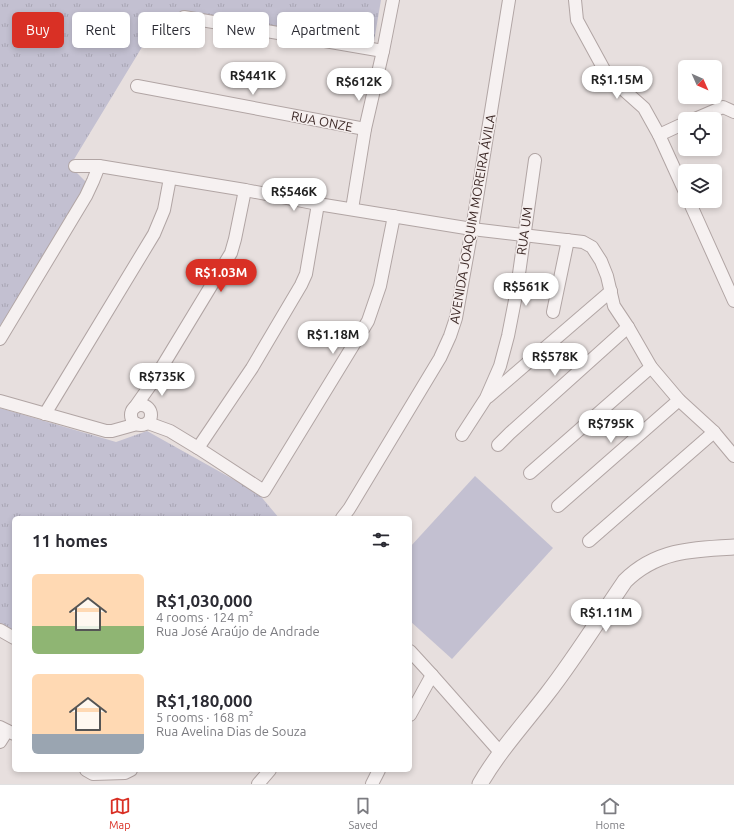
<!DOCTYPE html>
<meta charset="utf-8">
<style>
body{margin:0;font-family:Ubuntu,sans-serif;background:#f7f7f7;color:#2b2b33;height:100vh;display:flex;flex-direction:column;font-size:15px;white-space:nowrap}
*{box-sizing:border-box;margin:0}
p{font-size:13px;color:#7c7c81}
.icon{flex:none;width:22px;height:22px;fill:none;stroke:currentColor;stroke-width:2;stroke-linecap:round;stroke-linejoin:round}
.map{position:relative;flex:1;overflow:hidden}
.side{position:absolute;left:12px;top:516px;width:400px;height:256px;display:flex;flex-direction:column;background:#fff;border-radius:6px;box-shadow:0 2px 6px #0003}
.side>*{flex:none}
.guide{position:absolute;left:12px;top:12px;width:400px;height:36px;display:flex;gap:8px}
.needle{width:26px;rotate:135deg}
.fabs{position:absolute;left:678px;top:60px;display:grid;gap:8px}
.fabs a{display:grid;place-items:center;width:44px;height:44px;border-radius:6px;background:#fff;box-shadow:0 2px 6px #0003;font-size:20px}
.price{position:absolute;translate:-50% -34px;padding:0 9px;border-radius:14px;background:#fff;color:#222;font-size:13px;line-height:26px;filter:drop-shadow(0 1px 2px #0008)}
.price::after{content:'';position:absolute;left:50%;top:24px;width:12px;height:9px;margin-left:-6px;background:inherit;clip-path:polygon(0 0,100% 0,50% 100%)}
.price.current{background:#d93025;color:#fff}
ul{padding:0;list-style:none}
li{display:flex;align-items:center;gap:12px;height:100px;padding:0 20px}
li span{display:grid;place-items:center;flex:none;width:112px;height:80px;border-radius:6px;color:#555}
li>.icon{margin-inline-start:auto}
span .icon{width:48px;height:48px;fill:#fffc;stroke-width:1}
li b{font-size:17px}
h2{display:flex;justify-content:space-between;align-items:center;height:48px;padding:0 20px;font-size:17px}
.pill{padding:0 14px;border-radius:6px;background:#fff;box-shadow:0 2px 6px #0003;font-size:14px;line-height:36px}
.pill.current{background:#d93025;color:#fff}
.dock{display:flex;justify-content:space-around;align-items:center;height:56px;border-top:1px solid #e1e1e2;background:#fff;font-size:11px;color:#7c7c81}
.dock a{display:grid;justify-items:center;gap:2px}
.dock .current{color:#d93025}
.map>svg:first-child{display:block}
.grass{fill:url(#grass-tufts)}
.pitch{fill:#c3c0d1}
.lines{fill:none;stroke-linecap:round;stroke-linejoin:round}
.minor-casing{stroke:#b1a5a4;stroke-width:14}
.tertiary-casing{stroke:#b1a5a4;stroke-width:17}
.minor{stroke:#f6f1f1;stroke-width:12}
.tertiary{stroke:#f6f1f1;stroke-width:15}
.labels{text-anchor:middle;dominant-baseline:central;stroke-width:3;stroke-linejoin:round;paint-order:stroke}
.street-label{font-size:13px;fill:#3d2a28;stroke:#f5eeed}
</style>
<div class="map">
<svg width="734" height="784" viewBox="0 0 734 784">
<defs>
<pattern id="grass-tufts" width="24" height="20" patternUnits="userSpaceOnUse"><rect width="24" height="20" fill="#c3c0d1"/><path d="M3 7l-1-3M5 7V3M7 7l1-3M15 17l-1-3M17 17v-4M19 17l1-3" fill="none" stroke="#a8a5b3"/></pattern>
</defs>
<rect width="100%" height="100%" fill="#e7dfde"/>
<g class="grass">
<polygon points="0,0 381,0 374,41 165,16 159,19 70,166 89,185 0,326"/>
<polygon points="0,408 116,442 147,431 258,493 279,518 14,518 14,632 0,624"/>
</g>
<polygon class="pitch" points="475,476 553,548 452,659 410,621 410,547"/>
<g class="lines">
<defs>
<g id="minor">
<polyline points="575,0 577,20 607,75 644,108 659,135 685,192"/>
<polyline points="184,17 383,51"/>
<polyline points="137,86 365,129"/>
<polyline points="695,119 723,107 734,112"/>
<polyline points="659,135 685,123"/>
<polyline points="75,166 99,166 245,190 318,204 472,229 583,242 592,247 601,261 607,276 614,306 628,327 651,367 679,400 714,432 734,456"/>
<polyline points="689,201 734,301"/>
<polyline points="352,209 365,129 383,51 393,0"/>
<polyline points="553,312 568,240"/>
<polyline points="0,339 86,196 93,181 99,166"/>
<polyline points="488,397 611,291"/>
<polyline points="0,401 106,431 112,431 137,424"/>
<circle cx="141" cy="415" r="10"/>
<polyline points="135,407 154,380 231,253 235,239 245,190"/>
<polyline points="45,414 154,234 164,210 170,178"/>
<polyline points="148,423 170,431 198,448 264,491 368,321 380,286 394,216"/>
<polyline points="462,435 486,398 500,366 508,336 516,295 535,160"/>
<polyline points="498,445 510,433 628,327"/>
<polyline points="198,448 252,368 301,285 306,274 318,204"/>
<polyline points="530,473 651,367"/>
<polyline points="558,506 679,400"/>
<polyline points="342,518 349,509 440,358 450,336 456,318 472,229 509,0"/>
<polyline points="589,541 714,432"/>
<polyline points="0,630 14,638"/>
<polyline points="410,651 432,675 500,752"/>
<polyline points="410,715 432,675"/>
<polyline points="0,727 14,734"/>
<polyline points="0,742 7,731"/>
<polyline points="86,770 93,774 125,773 131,770"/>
<polyline points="258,784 270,770"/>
<polyline points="372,784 379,770"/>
</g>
<path id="tertiary" d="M 480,784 C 499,751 524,724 547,694 C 575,658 599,619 625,581 C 656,550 693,549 734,547"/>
</defs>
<use href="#minor" class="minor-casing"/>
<use href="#tertiary" class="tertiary-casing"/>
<use href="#minor" class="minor"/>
<use href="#tertiary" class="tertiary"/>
</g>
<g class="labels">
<g class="street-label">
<text transform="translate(322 121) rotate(11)">RUA ONZE</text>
<text transform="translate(472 219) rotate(-80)">AVENIDA JOAQUIM MOREIRA ÁVILA</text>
<text transform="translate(524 231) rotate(-82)">RUA UM</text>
</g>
</g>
</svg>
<div class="fabs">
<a><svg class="needle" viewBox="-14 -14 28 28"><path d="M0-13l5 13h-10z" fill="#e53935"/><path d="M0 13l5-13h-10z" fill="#7c7c81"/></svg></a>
<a><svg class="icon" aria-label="locate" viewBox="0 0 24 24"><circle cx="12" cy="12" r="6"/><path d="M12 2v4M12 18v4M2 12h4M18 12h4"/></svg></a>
<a><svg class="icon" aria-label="layers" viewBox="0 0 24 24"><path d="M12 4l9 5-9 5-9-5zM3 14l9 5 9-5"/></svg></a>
</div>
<b class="price" style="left:253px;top:96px">R$441K</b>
<b class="price" style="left:617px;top:100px">R$1.15M</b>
<b class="price" style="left:359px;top:102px">R$612K</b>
<b class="price" style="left:294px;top:212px">R$546K</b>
<b class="price current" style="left:221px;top:293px">R$1.03M</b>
<b class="price" style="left:526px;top:307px">R$561K</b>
<b class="price" style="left:333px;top:355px">R$1.18M</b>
<b class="price" style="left:555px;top:377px">R$578K</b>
<b class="price" style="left:162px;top:397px">R$735K</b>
<b class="price" style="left:611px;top:444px">R$795K</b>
<b class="price" style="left:606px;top:633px">R$1.11M</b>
<div class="guide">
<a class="pill current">Buy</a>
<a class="pill">Rent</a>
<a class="pill">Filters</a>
<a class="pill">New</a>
<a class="pill">Apartment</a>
</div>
<section class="side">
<h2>11 homes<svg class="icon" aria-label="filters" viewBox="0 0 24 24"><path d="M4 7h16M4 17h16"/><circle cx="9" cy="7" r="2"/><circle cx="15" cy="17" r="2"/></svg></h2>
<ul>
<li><span style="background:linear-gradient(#ffd9b3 65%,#8fb573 0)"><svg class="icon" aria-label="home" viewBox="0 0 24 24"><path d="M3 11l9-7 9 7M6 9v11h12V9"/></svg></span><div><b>R$1,030,000</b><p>4 rooms · 124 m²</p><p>Rua José Araújo de Andrade</p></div></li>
<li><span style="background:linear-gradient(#ffd9b3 75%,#9aa5b1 0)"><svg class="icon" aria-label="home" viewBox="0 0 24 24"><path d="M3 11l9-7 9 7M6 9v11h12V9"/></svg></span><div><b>R$1,180,000</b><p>5 rooms · 168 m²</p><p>Rua Avelina Dias de Souza</p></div></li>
</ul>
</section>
</div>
<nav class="dock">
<a class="current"><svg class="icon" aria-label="map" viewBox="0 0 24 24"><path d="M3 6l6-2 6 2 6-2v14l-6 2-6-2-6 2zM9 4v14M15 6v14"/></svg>Map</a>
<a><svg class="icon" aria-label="saved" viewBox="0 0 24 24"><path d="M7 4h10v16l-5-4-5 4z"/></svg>Saved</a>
<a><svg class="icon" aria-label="home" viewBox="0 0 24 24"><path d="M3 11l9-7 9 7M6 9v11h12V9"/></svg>Home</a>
</nav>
